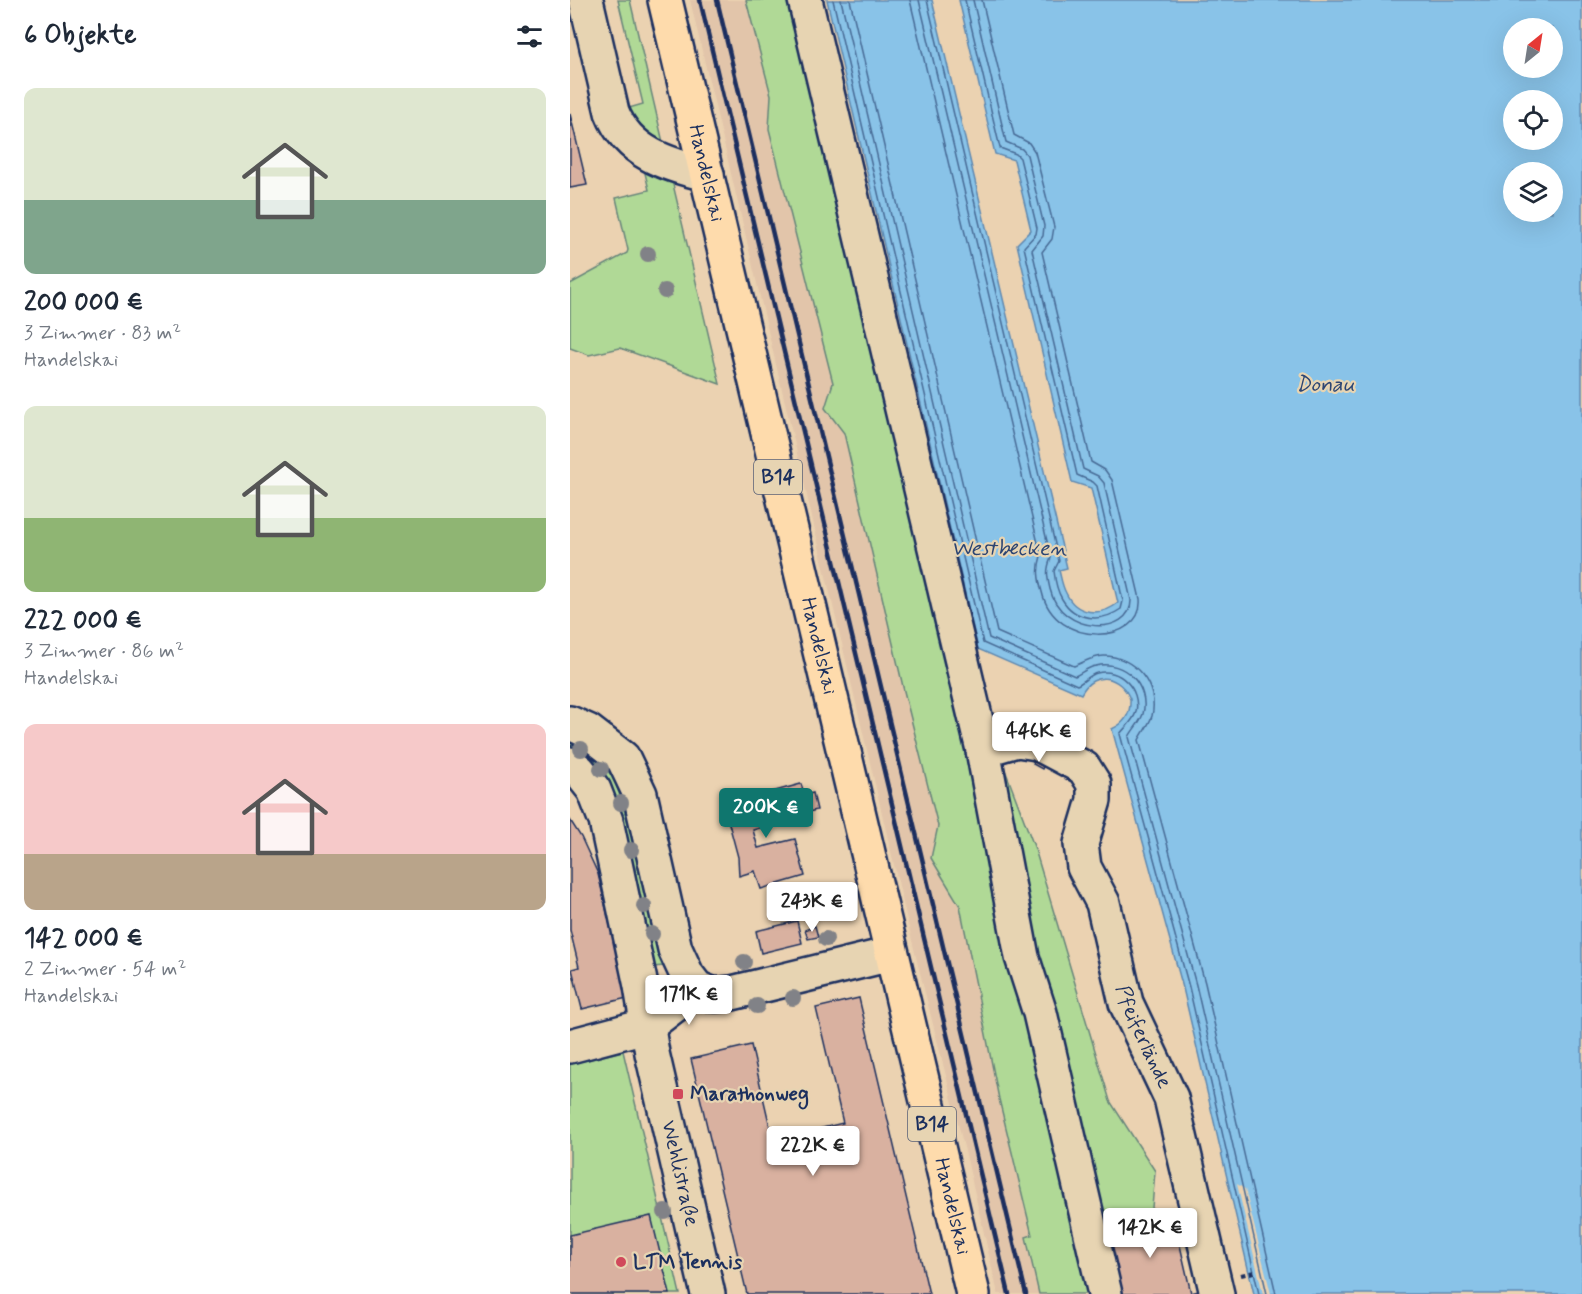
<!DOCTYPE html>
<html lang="de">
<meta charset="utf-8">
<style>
body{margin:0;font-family:Mynerve,sans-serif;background:#f2f2f3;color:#1f2937;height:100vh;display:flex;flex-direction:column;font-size:22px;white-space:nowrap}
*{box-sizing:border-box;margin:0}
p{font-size:20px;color:#747a83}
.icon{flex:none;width:33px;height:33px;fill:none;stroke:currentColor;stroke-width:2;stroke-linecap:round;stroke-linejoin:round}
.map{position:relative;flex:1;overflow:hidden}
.details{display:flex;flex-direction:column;background:#fff;width:570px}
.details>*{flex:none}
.needle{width:39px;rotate:30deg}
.controls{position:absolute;left:933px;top:18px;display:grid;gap:12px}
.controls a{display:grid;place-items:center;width:60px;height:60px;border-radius:50%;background:#fff;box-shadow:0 6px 24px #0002;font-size:30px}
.price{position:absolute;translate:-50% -51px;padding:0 14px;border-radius:6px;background:#fff;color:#222;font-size:20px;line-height:39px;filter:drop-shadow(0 2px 3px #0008)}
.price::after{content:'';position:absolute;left:50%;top:36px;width:18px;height:14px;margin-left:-9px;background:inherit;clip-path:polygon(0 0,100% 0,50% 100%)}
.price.selected{background:#0f766e;color:#fff}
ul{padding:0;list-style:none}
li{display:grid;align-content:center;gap:12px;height:318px;padding:0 24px}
li span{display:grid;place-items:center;height:186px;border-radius:12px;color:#555}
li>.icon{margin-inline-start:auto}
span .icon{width:108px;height:108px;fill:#fffc;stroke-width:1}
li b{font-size:26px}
h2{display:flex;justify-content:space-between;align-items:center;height:72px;padding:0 24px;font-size:26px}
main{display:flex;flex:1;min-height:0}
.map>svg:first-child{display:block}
.built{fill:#e2c5aa}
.green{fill:#b0d996;stroke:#66847a;stroke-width:1.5}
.water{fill:#89c3e8;stroke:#5d88b1;stroke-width:1.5;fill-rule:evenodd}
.pier{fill:#ebd2b1}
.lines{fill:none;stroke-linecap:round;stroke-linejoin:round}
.shore{stroke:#476a95;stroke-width:1.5}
.building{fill:#d9b1a0;stroke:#1b2f5e;stroke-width:1.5}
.minor-casing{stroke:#1b2f5e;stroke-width:38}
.major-casing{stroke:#1b2f5e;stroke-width:38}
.path{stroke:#1b2f5e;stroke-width:4;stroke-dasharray:4.5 4.5;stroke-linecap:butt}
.minor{stroke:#e7d4b2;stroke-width:33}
.major{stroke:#fedbac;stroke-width:33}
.rail{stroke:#1b2f5e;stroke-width:4.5}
.tree{fill:#818287}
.poi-dot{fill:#d1495b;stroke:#e7d4b2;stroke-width:2}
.labels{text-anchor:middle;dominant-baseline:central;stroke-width:4.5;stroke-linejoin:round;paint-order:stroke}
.shield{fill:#e7d4b2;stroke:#586077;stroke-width:1.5}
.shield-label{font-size:20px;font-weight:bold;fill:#1b2f5e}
.street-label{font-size:21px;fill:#1b2f5e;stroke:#e7d4b2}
.poi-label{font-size:21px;font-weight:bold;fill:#1b2f5e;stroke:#e7d4b2;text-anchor:start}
.water-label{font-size:22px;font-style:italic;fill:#2c4573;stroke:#e7d4b2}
</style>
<main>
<section class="details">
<h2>6 Objekte<svg class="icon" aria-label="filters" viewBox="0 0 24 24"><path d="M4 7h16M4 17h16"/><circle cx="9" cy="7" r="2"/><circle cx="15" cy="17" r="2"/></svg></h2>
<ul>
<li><span style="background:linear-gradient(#dfe7d0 60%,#7fa58c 0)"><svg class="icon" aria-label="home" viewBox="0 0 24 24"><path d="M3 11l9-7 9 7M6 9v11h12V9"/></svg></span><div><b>200 000 €</b><p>3 Zimmer · 83 m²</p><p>Handelskai</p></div></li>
<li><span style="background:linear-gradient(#dfe7d0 60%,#8fb573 0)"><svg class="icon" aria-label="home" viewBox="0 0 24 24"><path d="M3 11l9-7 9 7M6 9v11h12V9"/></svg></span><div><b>222 000 €</b><p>3 Zimmer · 86 m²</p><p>Handelskai</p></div></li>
<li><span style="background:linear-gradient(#f6c9c9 70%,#b9a48a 0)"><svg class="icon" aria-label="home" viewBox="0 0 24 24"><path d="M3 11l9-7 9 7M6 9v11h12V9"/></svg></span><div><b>142 000 €</b><p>2 Zimmer · 54 m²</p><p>Handelskai</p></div></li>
</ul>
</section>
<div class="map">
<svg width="1012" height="1294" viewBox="0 0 1012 1294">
<rect width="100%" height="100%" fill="#ebd2b1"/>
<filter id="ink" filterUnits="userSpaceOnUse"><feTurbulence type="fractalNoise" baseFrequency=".0167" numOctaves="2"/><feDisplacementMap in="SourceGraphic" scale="12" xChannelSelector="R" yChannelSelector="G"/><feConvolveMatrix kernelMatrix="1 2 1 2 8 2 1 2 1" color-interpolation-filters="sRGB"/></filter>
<g filter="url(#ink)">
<polygon class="built" points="120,0 176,0 201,95 200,129 263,383 255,408 274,433 334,691 368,826 361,858 390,906 429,1099 462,1236 456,1237 469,1294 428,1294 396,1155 344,949"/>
<g class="green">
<polygon points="48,0 60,0 95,151 62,120 59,108 73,104"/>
<polygon points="176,0 243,0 426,746 465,849 540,1101 585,1171 581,1220 548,1228 550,1237 538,1241 551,1294 469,1294 456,1237 462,1235 429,1099 390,906 361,858 368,826 334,691 274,433 255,408 263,383 199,129 201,95"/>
<polygon points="85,170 102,180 150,384 50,348 19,355 0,348 0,284 57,253 58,250 46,198 79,190 75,173"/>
<polygon points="0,736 29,759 44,779 49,793 62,835 93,966 83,967 23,765 0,748"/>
<polygon points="53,1051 110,1294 0,1294 0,1064"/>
</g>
<path class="water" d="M 257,0 L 362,0 L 497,568 L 489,570 C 491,578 492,586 496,593 C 506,615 531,617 548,603 L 521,488 L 502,482 L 447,244 L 461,230 L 444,160 L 425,154 L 389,0 L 1012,0 L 1012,1294 L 684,1294 L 613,988 L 542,729 C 556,723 561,713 560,699 C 551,676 524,669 511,694 L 408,649 ZM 944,28 L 982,28 L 982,68 L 944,68 ZM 944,100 L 982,100 L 982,140 L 944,140 ZM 944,172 L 982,172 L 982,212 L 944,212 Z"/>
<polygon class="pier" points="667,1184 675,1189 701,1294 693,1294"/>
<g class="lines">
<g class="shore">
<path d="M 263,0 L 413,643 L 507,685 C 514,682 519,675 527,673 C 549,667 571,689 566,712 C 563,722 555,727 550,734 L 619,987 L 689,1294"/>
<path d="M 271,0 L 419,638 L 505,676 C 512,673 518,667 526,666 C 554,659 580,686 573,714 C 570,723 563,729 559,737 L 626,985 L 697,1294"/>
<path d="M 280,0 L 427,632 L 504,666 C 514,662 523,656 534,656 C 565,656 589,686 582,716 C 579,725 573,732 569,740 L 635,983 L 706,1294"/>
<path d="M 340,0 L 471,556 C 467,569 468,578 472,592 C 485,649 574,645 570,599 L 542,480 L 535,470 L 521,462 L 472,252 L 482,239 L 484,227 L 465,152 L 459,143 L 444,135 L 412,0"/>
<path d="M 349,0 L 481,558 C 476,570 477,576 480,589 C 491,636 562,636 561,600 L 534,483 L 528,476 L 513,469 L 462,250 L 473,236 L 474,226 L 457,155 L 452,149 L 436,142 L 403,0"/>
<path d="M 357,0 L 489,561 L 484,571 C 485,580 487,591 492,599 C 505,621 531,623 551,609 L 553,601 L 527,486 L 523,482 L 507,475 L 454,247 L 466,234 L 467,228 L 450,158 L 446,154 L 430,148 L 395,0"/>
</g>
</g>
<g class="building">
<polygon points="0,114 17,185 0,188"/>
<polygon points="466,758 475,762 472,769 463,764"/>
<polygon points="231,784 235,795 243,793 247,810 234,813 230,797 187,807 193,827 183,830 188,848 225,839 235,876 191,889 185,871 169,876 168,857 154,805"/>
<polygon points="0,820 11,837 28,874 57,998 12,1009 2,969 9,967 0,930"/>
<polygon points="227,921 232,943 191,953 186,931"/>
<polygon points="245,926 248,937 238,939 235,930"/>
<polygon points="289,998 359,1294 177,1294 121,1059 181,1045 203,1140 273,1123 246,1008"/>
<polygon points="603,1215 621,1293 633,1290 634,1294 551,1294 538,1241 550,1237 547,1228"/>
<polygon points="81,1216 100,1294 0,1294 0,1235"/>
</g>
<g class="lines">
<defs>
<g id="minor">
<path d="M 16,0 L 42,112 C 58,153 98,165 137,174"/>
<polyline points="235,0 413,750 452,957 470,1013 535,1294"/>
<polyline points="0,723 18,731 53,758 70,794 105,949 117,975 127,988 144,995 162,993 321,954"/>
<path id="s1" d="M 413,750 L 447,740 L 467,743 L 514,768 L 524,784 L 524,800 L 511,844 L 514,867 L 533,903 L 556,1003 L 601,1098 L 647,1294"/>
<path id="s2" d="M 0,764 L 9,771 L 24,790 L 36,821 L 71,986 L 82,1053 L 138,1294"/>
<polyline points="0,1046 79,1025 127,988"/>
</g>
<g id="major">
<path id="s3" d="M 95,0 L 403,1294"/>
</g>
</defs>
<use href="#minor" class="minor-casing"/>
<use href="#major" class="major-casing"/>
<g class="path">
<polyline points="548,1227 602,1214"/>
<polyline points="671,1275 688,1271"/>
</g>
<use href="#minor" class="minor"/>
<use href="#major" class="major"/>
<g class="rail">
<polyline points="130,0 439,1294"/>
<polyline points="147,0 456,1294"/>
</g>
</g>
<g class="tree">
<circle cx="78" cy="254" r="8"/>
<circle cx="95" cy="291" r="8"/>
<circle cx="11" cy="749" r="8"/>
<circle cx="31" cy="769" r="8"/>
<circle cx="51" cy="803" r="8"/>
<circle cx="61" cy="850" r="8"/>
<circle cx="74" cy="906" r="8"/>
<circle cx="82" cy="934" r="8"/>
<circle cx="256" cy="939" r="8"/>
<circle cx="174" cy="962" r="8"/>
<circle cx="223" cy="998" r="8"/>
<circle cx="187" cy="1006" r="8"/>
<circle cx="95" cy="1212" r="8"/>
</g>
</g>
<g class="poi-dot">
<rect x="102" y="1088" width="12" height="12" rx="3"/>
<circle cx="51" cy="1262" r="6"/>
</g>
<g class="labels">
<g class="shield">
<rect x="184" y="460" width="48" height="34" rx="4.5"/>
<rect x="338" y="1107" width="48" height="34" rx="4.5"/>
</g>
<g class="shield-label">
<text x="208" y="477">B14</text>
<text x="362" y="1124">B14</text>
</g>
<g class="street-label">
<text stroke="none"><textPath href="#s3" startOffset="178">Handelskai</textPath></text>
<text stroke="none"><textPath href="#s3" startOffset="664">Handelskai</textPath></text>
<text stroke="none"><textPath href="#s1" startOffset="394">Pfeiferlände</textPath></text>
<text stroke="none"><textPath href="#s2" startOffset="429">Wehlistraße</textPath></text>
<text stroke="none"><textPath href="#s3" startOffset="1240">Handelskai</textPath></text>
</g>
<g class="poi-label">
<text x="120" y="1094">Marathonweg</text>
<text x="63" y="1262">LTM Tennis</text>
</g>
<g class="water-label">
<text x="755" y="385">Donau</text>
<text x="439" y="549">Westbecken</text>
</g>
</g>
</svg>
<div class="controls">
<a><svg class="needle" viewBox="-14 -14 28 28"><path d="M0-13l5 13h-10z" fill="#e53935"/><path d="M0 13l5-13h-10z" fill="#747a83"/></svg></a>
<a><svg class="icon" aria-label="locate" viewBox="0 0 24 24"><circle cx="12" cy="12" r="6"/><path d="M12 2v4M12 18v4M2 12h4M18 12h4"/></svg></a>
<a><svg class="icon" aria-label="layers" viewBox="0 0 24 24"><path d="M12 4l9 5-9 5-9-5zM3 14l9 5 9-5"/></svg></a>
</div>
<b class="price" style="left:469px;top:763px">446K €</b>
<b class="price selected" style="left:196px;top:839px">200K €</b>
<b class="price" style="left:242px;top:933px">243K €</b>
<b class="price" style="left:119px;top:1026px">171K €</b>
<b class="price" style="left:243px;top:1177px">222K €</b>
<b class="price" style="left:580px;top:1259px">142K €</b>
</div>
</main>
